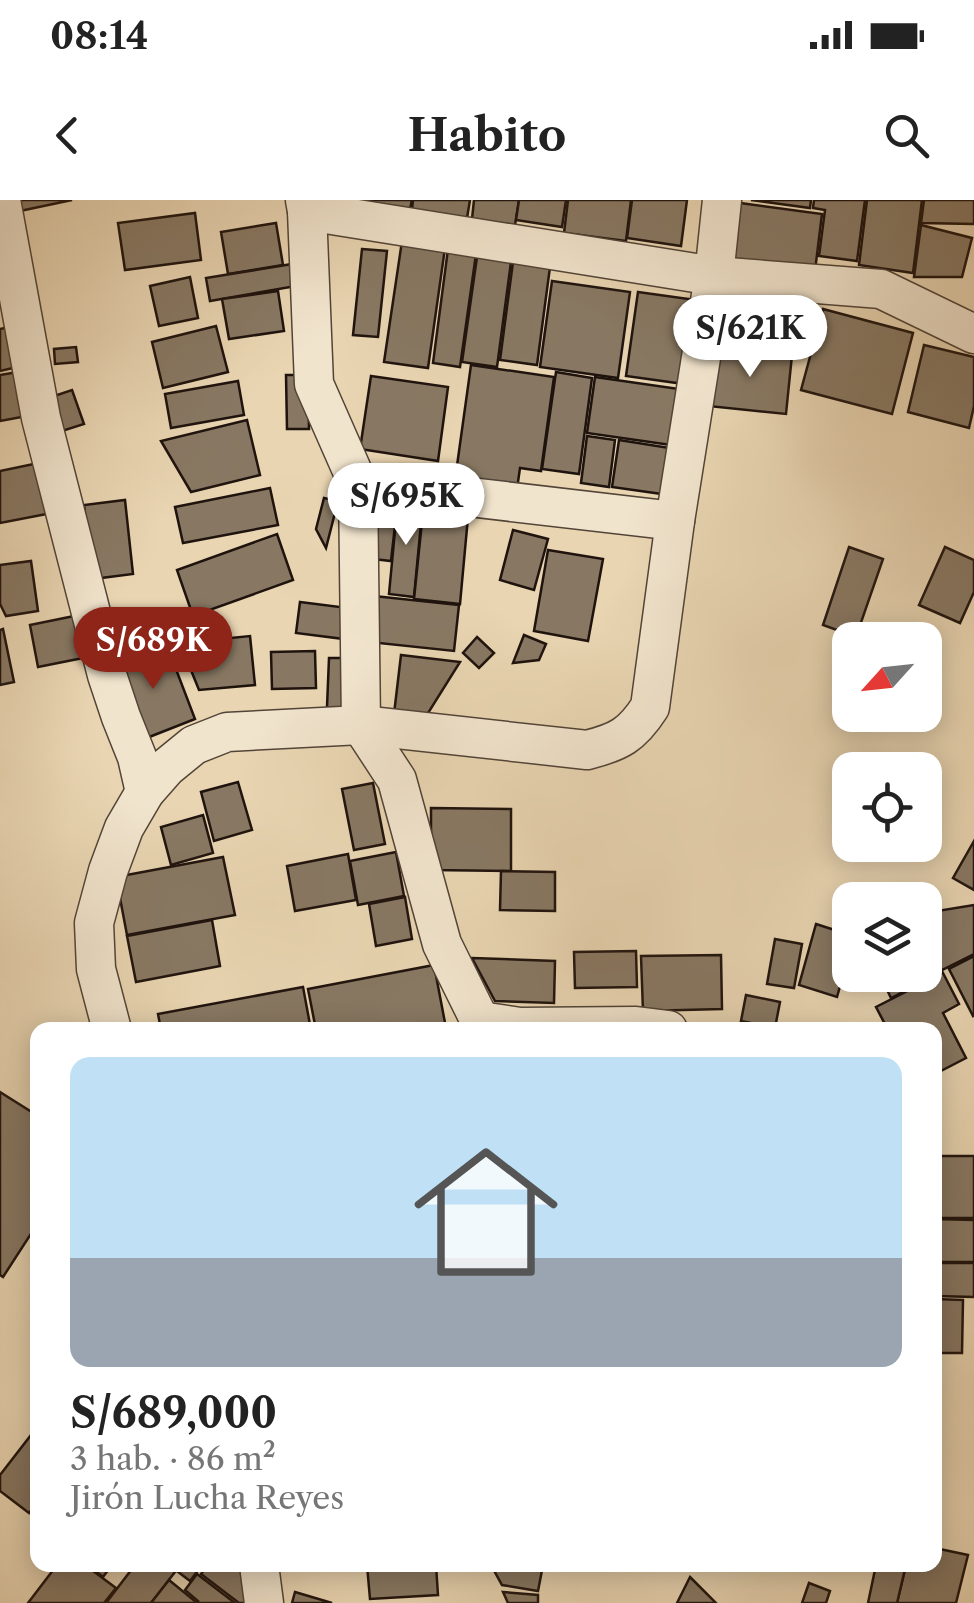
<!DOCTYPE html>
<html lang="es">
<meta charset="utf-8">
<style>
body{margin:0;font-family:"Libre Caslon Text",serif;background:#f2f2f2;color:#222;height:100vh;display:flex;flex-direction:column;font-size:38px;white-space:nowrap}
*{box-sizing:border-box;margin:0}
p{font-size:32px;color:#767676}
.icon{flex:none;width:55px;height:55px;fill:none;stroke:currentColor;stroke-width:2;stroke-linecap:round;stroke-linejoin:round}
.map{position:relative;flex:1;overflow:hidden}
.panel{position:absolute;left:30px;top:822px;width:912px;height:550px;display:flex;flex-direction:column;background:#fff;border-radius:20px;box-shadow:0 5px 25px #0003}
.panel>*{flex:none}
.needle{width:65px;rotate:243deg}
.fabs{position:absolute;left:832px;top:422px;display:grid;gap:20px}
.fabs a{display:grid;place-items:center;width:110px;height:110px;border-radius:20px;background:#fff;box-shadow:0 5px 25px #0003;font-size:50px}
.price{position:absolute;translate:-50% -85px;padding:0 22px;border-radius:35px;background:#fff;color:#222;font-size:32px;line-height:65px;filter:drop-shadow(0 2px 5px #0008)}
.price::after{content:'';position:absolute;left:50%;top:60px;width:30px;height:22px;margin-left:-15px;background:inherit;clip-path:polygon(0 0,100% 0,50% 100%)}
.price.current{background:#8f2418;color:#fff}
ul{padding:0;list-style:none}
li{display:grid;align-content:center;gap:20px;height:530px;padding:0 40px}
li span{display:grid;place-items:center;height:310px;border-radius:20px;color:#555}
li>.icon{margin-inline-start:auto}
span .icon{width:180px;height:180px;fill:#fffc;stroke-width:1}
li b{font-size:42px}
.status{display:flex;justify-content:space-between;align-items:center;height:70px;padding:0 50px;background:#fff;direction:ltr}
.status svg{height:28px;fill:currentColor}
header{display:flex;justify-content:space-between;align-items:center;height:130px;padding:0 40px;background:#fff;font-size:45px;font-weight:800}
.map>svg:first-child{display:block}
.building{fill:#887863;stroke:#1f130e;stroke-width:2.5}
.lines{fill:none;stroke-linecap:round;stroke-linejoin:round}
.street-casing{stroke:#524437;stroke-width:41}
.street{stroke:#f1e4cd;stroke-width:38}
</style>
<div class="status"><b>08:14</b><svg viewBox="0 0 49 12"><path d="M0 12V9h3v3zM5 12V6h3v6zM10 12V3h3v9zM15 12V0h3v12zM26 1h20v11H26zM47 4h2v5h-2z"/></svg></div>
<header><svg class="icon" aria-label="back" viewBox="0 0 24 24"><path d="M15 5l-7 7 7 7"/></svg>Habito<svg class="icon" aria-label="search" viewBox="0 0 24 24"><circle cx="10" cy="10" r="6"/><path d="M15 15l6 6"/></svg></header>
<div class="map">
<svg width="974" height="1403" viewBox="0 0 974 1403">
<rect width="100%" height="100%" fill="#e9d5b2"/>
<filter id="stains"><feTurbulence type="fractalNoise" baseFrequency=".002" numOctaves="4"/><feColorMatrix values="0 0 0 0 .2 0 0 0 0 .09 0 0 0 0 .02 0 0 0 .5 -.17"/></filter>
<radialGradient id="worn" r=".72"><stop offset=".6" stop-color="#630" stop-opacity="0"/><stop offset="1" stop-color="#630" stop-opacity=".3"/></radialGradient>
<g class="building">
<polygon points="18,0 72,0 20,11"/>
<polygon points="348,0 412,0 410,9"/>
<polygon points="413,0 470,0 467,18 412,10"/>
<polygon points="474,0 519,0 515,25 472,19"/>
<polygon points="519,0 566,0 562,27 516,20"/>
<polygon points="568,0 631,0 626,41 564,33"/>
<polygon points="632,0 687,0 681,46 627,38"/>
<polygon points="751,0 811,0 810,8"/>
<polygon points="814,0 865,0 857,61 819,56 825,10 813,8"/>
<polygon points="867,0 922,0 913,73 859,65"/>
<polygon points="924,0 974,0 974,24 921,23"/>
<polygon points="733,2 822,14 815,71 726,59"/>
<polygon points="195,13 201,60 125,70 118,23"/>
<polygon points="276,23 283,65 228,74 221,32"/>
<polygon points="921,25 972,38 962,77 914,77"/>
<polygon points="402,41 445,48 428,168 384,162"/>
<polygon points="362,49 387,51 378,137 353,135"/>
<polygon points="448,49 476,54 460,167 433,163"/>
<polygon points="477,57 511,62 497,167 462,162"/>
<polygon points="513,62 550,67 537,165 500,160"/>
<polygon points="292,64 296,86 210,101 206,78"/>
<polygon points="190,77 198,118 159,126 150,86"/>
<polygon points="552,81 630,92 618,178 540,167"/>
<polygon points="720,87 779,93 773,150 715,144"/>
<polygon points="278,91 284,131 229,139 222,99"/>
<polygon points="638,92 696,100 684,184 626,176"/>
<polygon points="823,109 913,133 892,214 801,190"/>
<polygon points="216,126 228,172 163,188 152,142"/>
<polygon points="9,127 17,167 0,171 0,129"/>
<polygon points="924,145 974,157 974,206 969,228 908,212"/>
<polygon points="76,147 78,162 55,164 54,149"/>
<polygon points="714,147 792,155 786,214 708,206"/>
<polygon points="471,165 554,177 541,271 520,268 517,289 455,280"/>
<polygon points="18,172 27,216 0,221 0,175"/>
<polygon points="556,172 592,178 579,274 542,269"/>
<polygon points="286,175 308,175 309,229 287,229"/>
<polygon points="371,176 448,187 438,261 360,249"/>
<polygon points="595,177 686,190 678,246 587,233"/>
<polygon points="238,181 244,215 171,228 165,194"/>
<polygon points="72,190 84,224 59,232 48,198"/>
<polygon points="247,220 260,275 191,292 161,241"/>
<polygon points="587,236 615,240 609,287 581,283"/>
<polygon points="619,240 676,249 669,295 612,287"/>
<polygon points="48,261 57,312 0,323 0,271"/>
<polygon points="270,288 278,325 183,343 175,307"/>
<polygon points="324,298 338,301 326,348 316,329"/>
<polygon points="398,299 423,302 414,397 389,394"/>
<polygon points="125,300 133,374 93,379 84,305"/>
<polygon points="424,302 469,306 460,404 414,399"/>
<polygon points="369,305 397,308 391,361 364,358"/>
<polygon points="513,330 548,339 534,390 500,380"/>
<polygon points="277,334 293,380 193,416 177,370"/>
<polygon points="849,347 883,359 856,437 823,425"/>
<polygon points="945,347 974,360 974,392 960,423 919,405"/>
<polygon points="548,350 603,359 588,441 534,431"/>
<polygon points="31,361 38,411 6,416 0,404 0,365"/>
<polygon points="374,396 459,405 454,451 369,442"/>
<polygon points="300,402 348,408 344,439 296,433"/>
<polygon points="79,415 88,457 38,467 30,425"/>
<polygon points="3,429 14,482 0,485 0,430"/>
<polygon points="524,435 546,444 539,460 513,463"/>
<polygon points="250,436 255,485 199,490 180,443"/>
<polygon points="477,437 494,453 479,468 463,453"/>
<polygon points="166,443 195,519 139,541 110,465"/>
<polygon points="315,451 316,488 272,489 271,452"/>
<polygon points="401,455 460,462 425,518 394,514"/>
<polygon points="329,458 351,458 349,516 327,507"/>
<polygon points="238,582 252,630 214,641 201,592"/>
<polygon points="373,583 385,644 354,650 342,589"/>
<polygon points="431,608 511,609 511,671 431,670"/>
<polygon points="203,615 213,653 171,665 161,627"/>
<polygon points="974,641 974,690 953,678"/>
<polygon points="396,652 404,696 358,705 350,661"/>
<polygon points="348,654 356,700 295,711 287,666"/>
<polygon points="223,657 235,715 127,735 116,677"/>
<polygon points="501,671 555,672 555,711 500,710"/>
<polygon points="405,697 412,739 376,746 369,704"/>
<polygon points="974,705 974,754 942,770 925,737 925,713"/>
<polygon points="212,720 220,766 136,782 127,736"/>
<polygon points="816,724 850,735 850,751 837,797 799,785"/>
<polygon points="775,739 802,744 794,788 767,784"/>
<polygon points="925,739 942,772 891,798 880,775 925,775"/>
<polygon points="636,751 637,787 575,788 574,752"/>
<polygon points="721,755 722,809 643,811 641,756"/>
<polygon points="974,756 974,815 973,816 949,769"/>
<polygon points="472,758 555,761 554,803 495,801"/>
<polygon points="434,765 446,828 434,830 316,830 308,789"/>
<polygon points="943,773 959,804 943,813 966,858 935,874 935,830 888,830 876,807"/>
<polygon points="303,787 311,830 161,830 158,814"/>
<polygon points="746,795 780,802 775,828 741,821"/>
<polygon points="0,892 38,916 38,1023 3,1077 0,1075"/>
<rect x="935" y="956" width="39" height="62"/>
<polygon points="935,1019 974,1020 974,1062 935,1062"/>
<polygon points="935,1063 974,1063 974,1097 935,1096"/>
<polygon points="935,1099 963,1100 962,1153 935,1153"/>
<polygon points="38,1226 38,1301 29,1313 0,1291 0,1275"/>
<polygon points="935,1348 968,1355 956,1403 897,1403 906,1365 935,1365"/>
<polygon points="57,1365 85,1365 116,1388 104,1403 28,1403"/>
<polygon points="88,1365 112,1365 103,1377"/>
<polygon points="135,1365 166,1365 175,1372 151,1403 106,1403"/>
<polygon points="169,1365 202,1365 190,1381"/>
<polygon points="208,1365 255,1365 249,1403 239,1403 201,1374"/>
<polygon points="367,1365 436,1365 438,1395 370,1399"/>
<polygon points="491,1365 543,1365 538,1391 502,1385"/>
<polygon points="876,1365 906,1365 897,1403 868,1403"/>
<polygon points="197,1374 235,1403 196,1403 198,1401 185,1390"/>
<polygon points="690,1377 716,1403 677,1403"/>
<polygon points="169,1380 196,1402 195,1403 151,1403"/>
<polygon points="809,1383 830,1391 826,1403 802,1403"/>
<polygon points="295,1392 332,1403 292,1403"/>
<polygon points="503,1392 538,1395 538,1403 508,1403"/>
</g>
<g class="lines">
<defs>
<g id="street">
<polyline points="1,0 41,218 107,475 121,517 137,557 145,592"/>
<polyline points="305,0 307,11 314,184 358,284 361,525"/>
<polyline points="307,11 714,76 881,89 974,134"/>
<polyline points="358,284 675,321"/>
<polyline points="361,525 397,580 442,744 480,821 481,830"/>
<polyline points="480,821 520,827 636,826 668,830"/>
<path d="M 112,830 L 96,769 L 94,723 L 108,671 L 124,628 L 145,592 L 167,567 L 194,545 L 227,532 L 361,525 L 587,550 C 619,542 632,535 650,507 L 675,321 L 714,76 L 722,0"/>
<polyline points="259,1365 264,1403"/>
</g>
</defs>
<use href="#street" class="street-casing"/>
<use href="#street" class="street"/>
</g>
<rect width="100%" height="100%" filter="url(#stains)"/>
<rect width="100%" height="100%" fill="url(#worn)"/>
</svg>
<div class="fabs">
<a><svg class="needle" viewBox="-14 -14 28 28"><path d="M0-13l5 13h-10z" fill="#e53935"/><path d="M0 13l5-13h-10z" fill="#767676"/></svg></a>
<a><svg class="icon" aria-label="locate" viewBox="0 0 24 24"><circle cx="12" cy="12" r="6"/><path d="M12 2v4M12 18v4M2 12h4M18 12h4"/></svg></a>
<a><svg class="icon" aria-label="layers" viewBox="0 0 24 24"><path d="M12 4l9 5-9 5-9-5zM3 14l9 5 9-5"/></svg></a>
</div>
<b class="price" style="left:750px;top:180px">S/621K</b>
<b class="price" style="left:406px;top:348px">S/695K</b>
<b class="price current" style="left:153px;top:492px">S/689K</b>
<section class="panel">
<ul>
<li><span style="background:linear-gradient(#bfe0f5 65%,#9aa5b1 0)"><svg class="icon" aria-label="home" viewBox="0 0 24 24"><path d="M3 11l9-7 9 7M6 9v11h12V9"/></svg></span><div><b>S/689,000</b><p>3 hab. · 86 m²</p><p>Jirón Lucha Reyes</p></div></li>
</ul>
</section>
</div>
